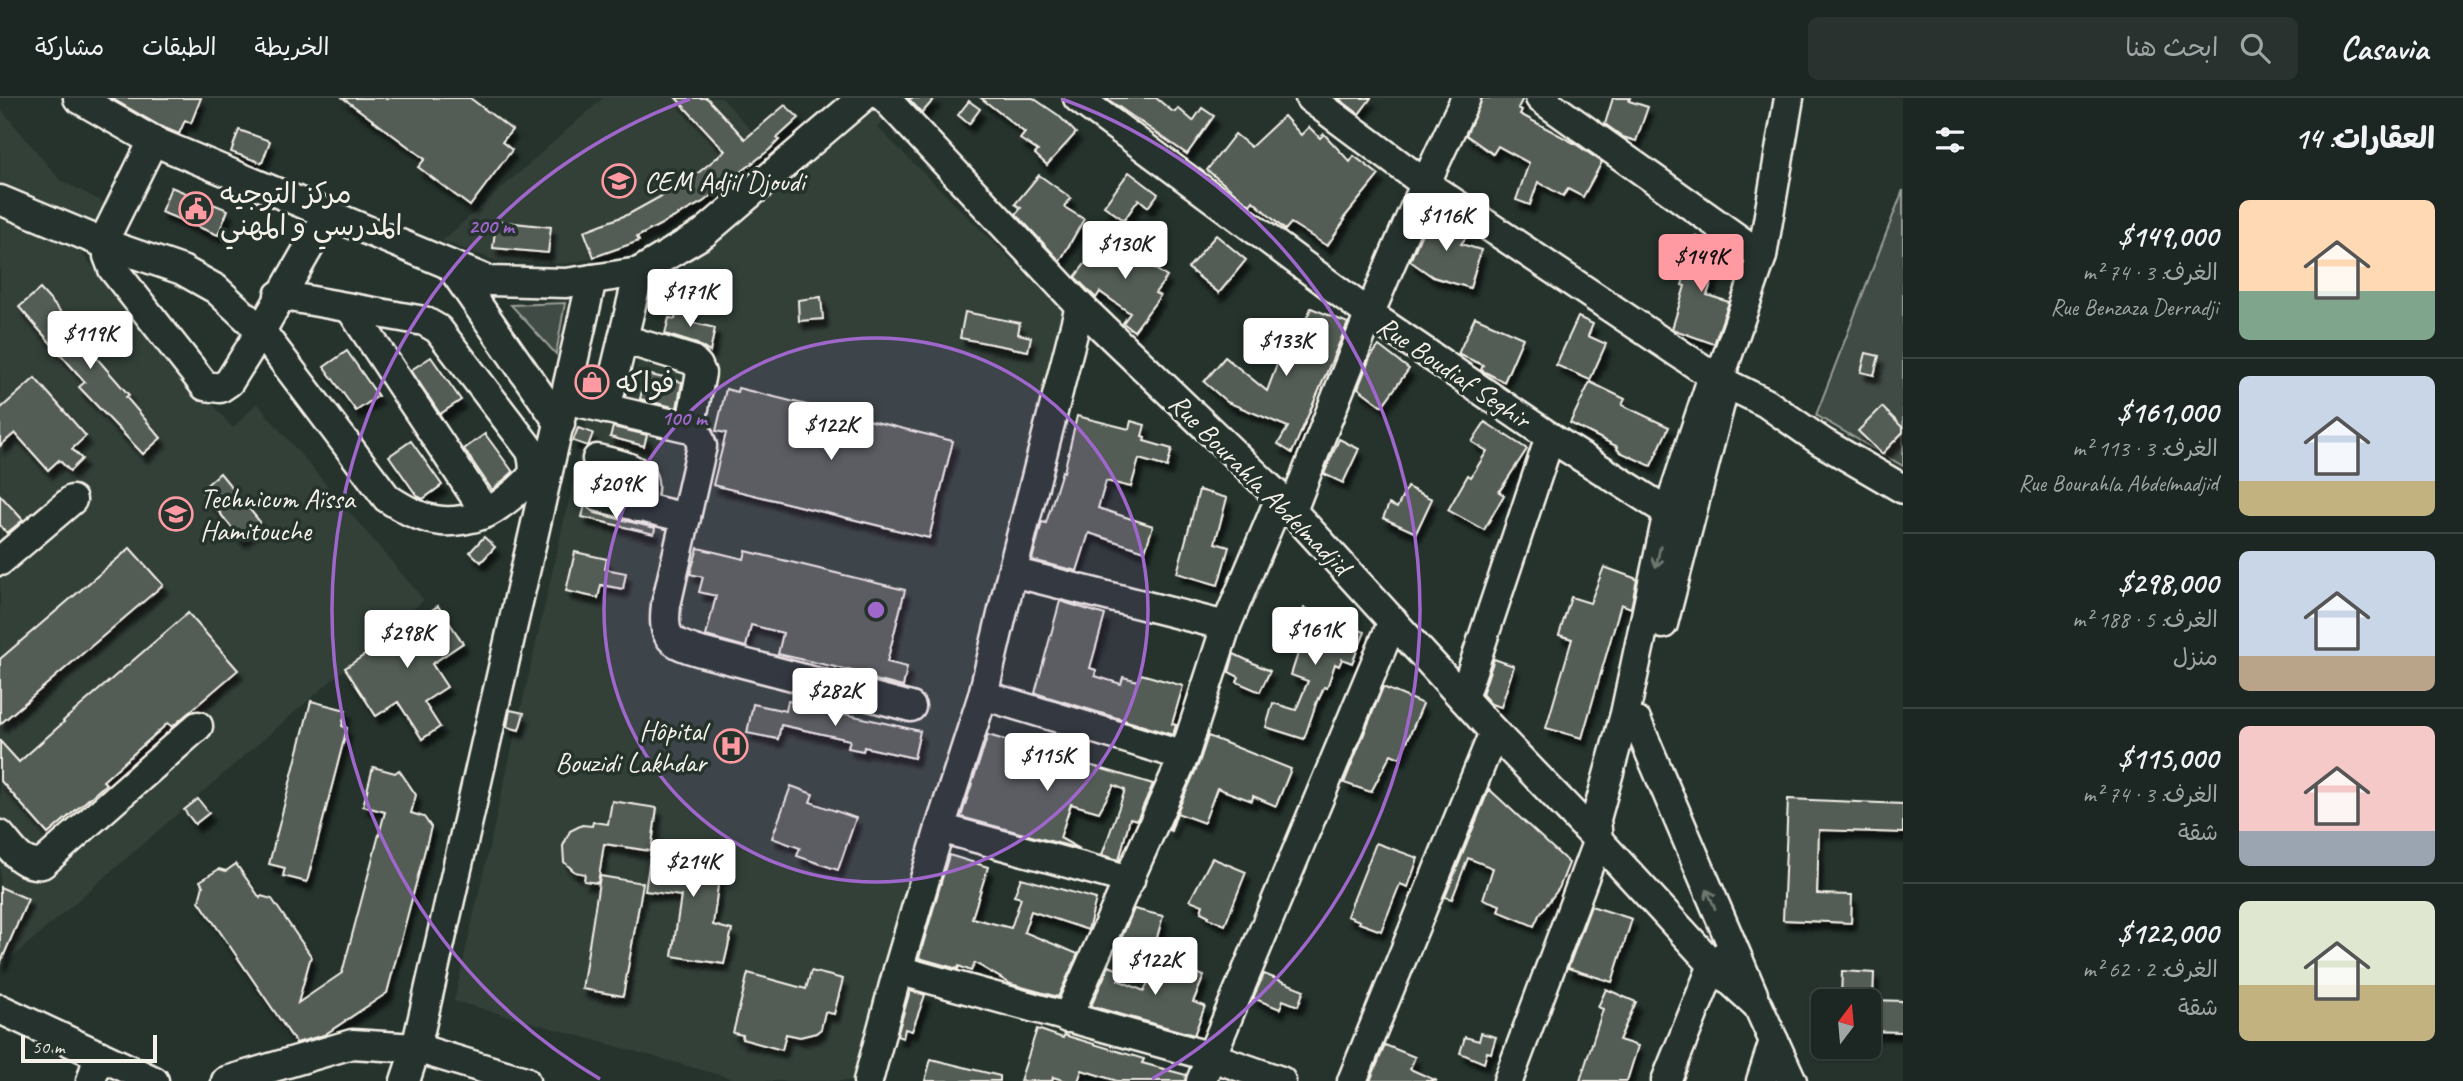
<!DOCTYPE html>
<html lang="ar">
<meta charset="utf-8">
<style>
body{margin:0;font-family:Caveat,"Playpen Sans Arabic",sans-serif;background:#29322f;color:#f1f3f6;direction:rtl;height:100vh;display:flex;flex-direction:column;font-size:26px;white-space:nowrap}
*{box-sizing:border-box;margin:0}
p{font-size:23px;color:#a0a5a5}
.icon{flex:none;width:38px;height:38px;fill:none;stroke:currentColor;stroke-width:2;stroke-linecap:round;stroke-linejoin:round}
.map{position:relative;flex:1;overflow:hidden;direction:ltr}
.drawer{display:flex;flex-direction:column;background:#1c2622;width:560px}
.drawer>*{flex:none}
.needle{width:46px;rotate:16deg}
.fabs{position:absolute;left:1811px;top:891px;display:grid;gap:14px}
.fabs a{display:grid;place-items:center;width:70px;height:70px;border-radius:10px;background:#1c2622;box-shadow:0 2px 5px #0004,0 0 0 2px #3a4340;font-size:35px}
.scale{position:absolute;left:21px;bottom:18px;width:136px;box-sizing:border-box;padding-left:7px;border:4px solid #f4f1e8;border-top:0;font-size:19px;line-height:24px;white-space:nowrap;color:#f4f1e8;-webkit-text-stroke:5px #26332d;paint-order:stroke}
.price{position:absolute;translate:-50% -60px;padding:0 16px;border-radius:7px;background:#fff;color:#222;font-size:23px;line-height:46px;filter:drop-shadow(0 2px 4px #0008)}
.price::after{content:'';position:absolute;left:50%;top:42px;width:21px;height:16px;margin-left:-10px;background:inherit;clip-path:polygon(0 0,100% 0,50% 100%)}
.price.active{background:#ff9aa2;color:#111}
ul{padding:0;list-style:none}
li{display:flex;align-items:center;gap:21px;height:175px;padding:0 28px}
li+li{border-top:2px solid #3a4340}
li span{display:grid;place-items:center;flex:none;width:196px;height:140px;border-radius:10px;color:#555}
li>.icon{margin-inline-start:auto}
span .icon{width:84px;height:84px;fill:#fffc;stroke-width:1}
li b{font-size:30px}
h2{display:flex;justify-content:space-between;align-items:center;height:84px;padding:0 28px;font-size:30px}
header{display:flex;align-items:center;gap:42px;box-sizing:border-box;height:98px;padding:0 35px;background:#1c2622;border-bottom:2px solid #3a4340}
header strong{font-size:33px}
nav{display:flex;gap:38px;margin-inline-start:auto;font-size:24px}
.search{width:490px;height:63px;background:#29322f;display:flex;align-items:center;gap:18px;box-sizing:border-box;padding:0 24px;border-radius:10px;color:#a0a5a5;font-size:26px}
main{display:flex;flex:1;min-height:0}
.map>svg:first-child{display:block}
.built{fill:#333f39}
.green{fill:#414b45;stroke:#9a9e96;stroke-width:2}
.building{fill:#525c55;stroke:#f4f1e8;stroke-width:2;filter:url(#shadow)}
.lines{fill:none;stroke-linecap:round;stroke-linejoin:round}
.minor-casing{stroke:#f4f1e8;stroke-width:33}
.minor{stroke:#26332d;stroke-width:28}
.oneway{stroke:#6e766e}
.ring{fill:none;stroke:#9f67cb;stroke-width:3.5}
.labels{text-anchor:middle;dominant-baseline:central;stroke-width:7;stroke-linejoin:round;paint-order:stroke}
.poi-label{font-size:28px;fill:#f4f1e8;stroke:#26332d;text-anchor:start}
.street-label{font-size:28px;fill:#f4f1e8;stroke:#26332d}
.centre{fill:#9f67cb;stroke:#26332d;stroke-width:3.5}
.ring-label{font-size:21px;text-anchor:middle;font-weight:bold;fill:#9f67cb;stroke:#26332d;stroke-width:7;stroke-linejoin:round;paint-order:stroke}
</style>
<header>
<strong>Casavia</strong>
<div class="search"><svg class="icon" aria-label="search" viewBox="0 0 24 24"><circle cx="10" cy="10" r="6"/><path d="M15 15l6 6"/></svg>ابحث هنا</div>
<nav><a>الخريطة</a><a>الطبقات</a><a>مشاركة</a></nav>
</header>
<main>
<section class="drawer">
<h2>العقارات: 14<svg class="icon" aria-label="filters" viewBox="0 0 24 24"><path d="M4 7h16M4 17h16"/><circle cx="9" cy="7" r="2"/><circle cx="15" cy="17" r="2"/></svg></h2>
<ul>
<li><span style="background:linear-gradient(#ffd9b3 65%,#7fa58c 0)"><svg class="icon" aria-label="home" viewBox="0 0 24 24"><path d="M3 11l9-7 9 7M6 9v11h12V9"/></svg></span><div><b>$149,000</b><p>الغرف: 3 · 74 m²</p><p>Rue Benzaza Derradji</p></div></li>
<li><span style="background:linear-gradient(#c9d6e8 75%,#c2b280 0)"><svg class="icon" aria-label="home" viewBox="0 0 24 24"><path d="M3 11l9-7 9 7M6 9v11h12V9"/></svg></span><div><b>$161,000</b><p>الغرف: 3 · 113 m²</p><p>Rue Bourahla Abdelmadjid</p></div></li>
<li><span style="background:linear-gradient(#c9d6e8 75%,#b9a48a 0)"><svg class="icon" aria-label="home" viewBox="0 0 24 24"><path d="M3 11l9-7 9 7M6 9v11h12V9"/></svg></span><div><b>$298,000</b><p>الغرف: 5 · 188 m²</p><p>منزل</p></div></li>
<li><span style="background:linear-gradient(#f6c9c9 75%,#9aa5b1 0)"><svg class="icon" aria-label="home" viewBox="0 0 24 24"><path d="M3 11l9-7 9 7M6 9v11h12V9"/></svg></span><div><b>$115,000</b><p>الغرف: 3 · 74 m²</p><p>شقة</p></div></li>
<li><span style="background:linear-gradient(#dfe7d0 60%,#c2b280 0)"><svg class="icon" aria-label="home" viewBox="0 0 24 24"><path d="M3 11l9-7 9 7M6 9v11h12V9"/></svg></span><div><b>$122,000</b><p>الغرف: 2 · 62 m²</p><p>شقة</p></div></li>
</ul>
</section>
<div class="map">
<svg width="1903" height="983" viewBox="0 0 1903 983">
<defs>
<filter id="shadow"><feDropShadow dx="4.5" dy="8" stdDeviation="2" flood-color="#0009"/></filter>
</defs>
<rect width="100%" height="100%" fill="#26332d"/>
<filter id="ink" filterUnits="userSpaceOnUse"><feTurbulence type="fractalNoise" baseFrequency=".0143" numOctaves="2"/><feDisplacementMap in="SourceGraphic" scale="14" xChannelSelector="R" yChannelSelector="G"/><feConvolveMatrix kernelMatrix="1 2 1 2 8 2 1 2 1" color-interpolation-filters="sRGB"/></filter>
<g filter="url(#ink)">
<g class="built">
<polygon points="603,0 722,0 769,52 689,114 630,153 564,166 497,163 442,143"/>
<polygon points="872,4 886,20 877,29 1070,220 856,983 741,983 454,903 588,318 623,326 640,253 658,257 678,174"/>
<polygon points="0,10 60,82 111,108 82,156 233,330 257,305 424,502 0,870"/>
</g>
<g class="green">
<polygon points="1903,92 1903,368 1816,317"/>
<polygon points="565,205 556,256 511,207"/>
</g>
<g class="building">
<polygon points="111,0 201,0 191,25 185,22 179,36 160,28"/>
<polygon points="343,0 470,0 512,32 502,44 512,52 470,108 418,69 425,61"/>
<polygon points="676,0 707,0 745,41 785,7 799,20 777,40 779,42 769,52 703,104 637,139 639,143 594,159 584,133 629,116 687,84 725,53"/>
<polygon points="908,0 935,0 922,15"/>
<polygon points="981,0 1033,0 1058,17 1076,35 1047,67 1035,56 1038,53 1020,41 1025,35"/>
<polygon points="1106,0 1156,0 1172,13 1175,14 1178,10 1193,23 1202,10 1214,18 1187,56"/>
<polygon points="1338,0 1371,0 1359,16"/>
<polygon points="1482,0 1523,0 1518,10 1522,12 1520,16 1574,45 1602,64 1583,99 1568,91 1563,98 1538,84 1530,107 1516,102 1529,65 1498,48 1493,56 1466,37"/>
<polygon points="1613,0 1630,0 1629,3 1648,9 1636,43 1623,39 1605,26"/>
<polygon points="969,3 980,11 969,26 958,17"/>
<polygon points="1284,18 1301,37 1309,29 1320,40 1324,36 1350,64 1354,58 1379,77 1343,121 1345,122 1327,148 1291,125 1285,132 1253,103 1250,107 1207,72 1235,36 1251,49"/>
<polygon points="239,32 270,43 262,65 231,54"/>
<polygon points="1129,74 1158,96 1148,109 1139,101 1124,122 1104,108"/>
<polygon points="1039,77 1071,100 1064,109 1084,121 1060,163 1016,116 1021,110 1015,106"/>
<polygon points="171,89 228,112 218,137 161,114"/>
<polygon points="1434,115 1467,138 1461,146 1481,152 1470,190 1433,179 1410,163 1426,126"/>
<polygon points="496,123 551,129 548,155 493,150"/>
<polygon points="1216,137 1246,162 1219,195 1188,170"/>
<polygon points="1695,138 1723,151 1707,197 1729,204 1714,246 1672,231 1685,188 1682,187 1687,171 1684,170"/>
<polygon points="1144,145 1163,158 1154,170 1167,179 1155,195 1160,198 1134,233 1123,225 1130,215 1100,194 1096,200 1075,179 1100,146 1128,167"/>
<polygon points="40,191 90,246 87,249 129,297 126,299 161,340 143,356 79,289 85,284 19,209"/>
<polygon points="821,199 823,221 799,223 798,202"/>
<polygon points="679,207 693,211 690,224 715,230 710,254 697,246 665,236 669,220 675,221"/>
<polygon points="1311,210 1348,225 1292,355 1278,346 1288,329 1227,304 1204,284 1225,259 1267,293 1281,256 1289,260"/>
<polygon points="965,214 1020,225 1018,236 1031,239 1028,253 960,240"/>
<polygon points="1475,219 1523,240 1504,284 1481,272 1483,267 1458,256"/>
<polygon points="1578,219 1593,226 1588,238 1606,246 1590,282 1556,267"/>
<polygon points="1379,248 1409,271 1382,308 1358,290 1370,260"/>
<polygon points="347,253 378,298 356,313 324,269"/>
<polygon points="1866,255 1879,258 1874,277 1861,274"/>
<polygon points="431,259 461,302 440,316 411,272"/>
<polygon points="646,276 682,284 677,310 640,301"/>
<polygon points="35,280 86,338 72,351 82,361 70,373 59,362 48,372 15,335 0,348 0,311"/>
<polygon points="1590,284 1625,301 1622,307 1669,329 1651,368 1620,354 1617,351 1618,349 1570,325"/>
<polygon points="738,290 953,343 929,440 713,387 726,335 716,333 726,291 737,294"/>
<polygon points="1882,309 1903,330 1903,334 1882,356 1858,333"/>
<polygon points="1077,318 1129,331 1131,323 1145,327 1142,338 1145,339 1144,343 1172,351 1167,369 1139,361 1131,389 1106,383 1098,410 1153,428 1145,453 1089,435 1077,473 1032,462 1042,424 1046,425 1062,373 1064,374"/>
<polygon points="1485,324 1527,351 1499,394 1504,397 1484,432 1448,412 1468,377 1471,379 1487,353 1472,344"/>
<polygon points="613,329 647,337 644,348 610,339"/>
<polygon points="578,330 593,335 588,348 573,343"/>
<polygon points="485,336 513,374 492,392 464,351"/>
<polygon points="1339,341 1359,351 1343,385 1324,376"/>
<polygon points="411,343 442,387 423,401 417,398 389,358"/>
<polygon points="220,375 260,424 241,441 201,392"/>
<polygon points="1407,389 1432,401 1416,435 1383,420 1389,406 1397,410"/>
<polygon points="1199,392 1227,400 1215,445 1229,449 1218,487 1177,475"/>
<polygon points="0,397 23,422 7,435 0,427"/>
<polygon points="585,407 595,415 655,430 654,436 582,419"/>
<polygon points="484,439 495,449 481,464 470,454"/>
<polygon points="130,450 163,487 0,626 0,561"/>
<polygon points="698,450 744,461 746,453 905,492 887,564 907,569 903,589 852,576 853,573 778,556 783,535 751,527 746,549 706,538 716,498 699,494 703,479 690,476"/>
<polygon points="575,454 607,461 605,471 626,475 623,491 601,487 598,500 566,493"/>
<polygon points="1604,469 1637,481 1631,510 1621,506 1582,640 1546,630 1572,541 1559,537 1571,499 1590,505"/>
<polygon points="1060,503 1105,517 1090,570 1096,572 1095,578 1121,586 1123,579 1138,583 1141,576 1183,588 1172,626 1176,627 1173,637 1035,595"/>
<polygon points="438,508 463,545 432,566 447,589 424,604 440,629 422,641 398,604 376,618 345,570"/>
<polygon points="1304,510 1365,534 1352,565 1342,561 1339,568 1335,566 1327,590 1324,589 1319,601 1318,600 1304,641 1266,629 1273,605 1296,612 1308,583 1291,577 1302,543 1292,539"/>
<polygon points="188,515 238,572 172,629 168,625 103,683 106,686 48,736 0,682 0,643 19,664 64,624 63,623"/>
<polygon points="1234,556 1270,573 1260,594 1237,584 1239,579 1229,574"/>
<polygon points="1494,561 1514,568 1501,609 1491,606 1482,596"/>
<polygon points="1383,589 1423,606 1400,660 1391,656 1371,694 1344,685"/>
<polygon points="311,603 346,612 342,628 347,630 307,784 283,778 285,770 269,766"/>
<polygon points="788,603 920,633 914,660 864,649 863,653 848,650 850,642 781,627 778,641 747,635 753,606 786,613"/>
<polygon points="510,612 524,615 519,632 507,629"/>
<polygon points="988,637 1153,686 1137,722 1130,720 1119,762 1102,757 1125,692 1114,687 1099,714 1071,706 1060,740 1080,751 961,719"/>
<polygon points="1208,638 1291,671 1276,708 1253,698 1252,703 1217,690 1204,725 1177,715 1171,733 1169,732 1199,665"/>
<polygon points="373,669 395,675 399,672 416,697 411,715 424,719 431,729 387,895 324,937 296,945 199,803 203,788 200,783 219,771 226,773 236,766 260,800 261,798 272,801 311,858 298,905 342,875 385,714 363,708"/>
<polygon points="791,688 813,696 810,704 856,720 838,772 797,758 800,750 772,740"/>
<polygon points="1489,691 1569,765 1559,790 1539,817 1534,828 1498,813 1500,807 1483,801 1493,770 1468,760 1452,801 1445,799"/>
<polygon points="198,701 209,715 195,726 184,712"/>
<polygon points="1788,701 1903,706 1903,735 1819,732 1817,796 1852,797 1851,825 1783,822"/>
<polygon points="612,703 657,710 651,753 604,746 598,785 584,783 585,776 575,774 564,764 563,748 570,733 582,727 592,728 593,724 608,726"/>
<polygon points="688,741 723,747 713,827 732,832 724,866 672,858 681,798 645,793 651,753 685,758"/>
<polygon points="1376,745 1418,760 1408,789 1400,786 1381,833 1359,825 1360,823 1347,818"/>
<polygon points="949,757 988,769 972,820 1011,830 1021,800 1014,798 1021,780 1096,801 1088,832 1031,813 1024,834 1078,856 1058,899 1011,886 975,865 971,873 959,868 958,871 919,860"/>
<polygon points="1212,760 1246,774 1225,827 1208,820 1209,818 1201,814 1203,807 1190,802"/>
<polygon points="600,778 643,785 623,898 582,891"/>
<polygon points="0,789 28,801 0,866"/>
<polygon points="1591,808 1632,821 1612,884 1568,870"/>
<polygon points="1134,811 1163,818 1153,854 1120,843"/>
<polygon points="1159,860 1204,878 1193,904 1205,908 1194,937 1091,908 1109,868 1122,873 1118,882 1144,893"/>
<polygon points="811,873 843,881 834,916 825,914 821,931 816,935 800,939 786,936 782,952 742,941 743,937 733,935 748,875 806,891"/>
<polygon points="1842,873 1874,875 1873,902 1903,903 1903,934 1869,933 1869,903 1841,903"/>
<polygon points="1264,876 1304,892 1298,908 1283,902 1280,911 1253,900"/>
<polygon points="1606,891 1636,904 1619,942 1638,948 1627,983 1580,983 1603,911 1598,909"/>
<polygon points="910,893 925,897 912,933 905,931 903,940 897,938"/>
<polygon points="1037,931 1063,940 1064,937 1144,961 1142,965 1186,977 1185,983 1117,983 1082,972 1078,983 1066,983 1053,979 1052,983 1020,983"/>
<polygon points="1481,935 1496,939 1491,955 1487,954 1484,965 1460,955 1465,939 1479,943"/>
<polygon points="1385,947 1415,959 1410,971 1437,983 1370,983"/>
<polygon points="931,961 1000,978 1000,983 925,983"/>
</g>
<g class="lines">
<defs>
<g id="minor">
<polyline points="78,0 153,43 489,183 566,185 639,174 704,135 862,0"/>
<polyline points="885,0 1080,208 1280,400 1494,634 1598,742 1508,983"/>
<polyline points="1078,0 1369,216 1550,339 1668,414"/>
<polyline points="1310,0 1424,85 1719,282 1766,305 1822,344 1903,391"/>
<polyline points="1540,0 1762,158"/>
<polyline points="153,43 108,134 108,158 113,171 205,288 220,290 229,284 261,233 328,116"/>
<path d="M 0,102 L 106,146 L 182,172 L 216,191 L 261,233 L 387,400 C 404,411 421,421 442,423 C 455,424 472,421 484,416 C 495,412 530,385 533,375 C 535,367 533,361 531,353 L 438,231 L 424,223 L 279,197"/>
<polyline points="450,167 560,326"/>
<polyline points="350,210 486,415"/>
<polyline points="623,241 692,262 698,268 701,275 690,330"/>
<polyline points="1719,282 1710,287 1668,414 1625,616 1596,721 1598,742 1713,867 1758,908 1792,983"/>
<path d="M 565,301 L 690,330 L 698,337 L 702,348 L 666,507 C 662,541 670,545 701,554 L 911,609"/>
<polyline points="606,311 639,174"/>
<path d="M 597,361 C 611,365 643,368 643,387 C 644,393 640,402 638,409"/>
<polyline points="599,399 686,420"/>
<path d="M 1292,413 C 1346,273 1400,134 1466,0"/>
<polyline points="0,463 72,402"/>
<polyline points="1012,474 1080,208"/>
<polyline points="1663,526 1723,294 1719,282 1762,158 1789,0"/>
<polyline points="983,597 940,730 1130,782"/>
<polyline points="1463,600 1550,339"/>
<polyline points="1637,624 1753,896"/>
<polyline points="1184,658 983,597 1012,474 1226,528"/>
<path d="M 0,737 C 13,752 21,768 42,766 L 198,628"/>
<polyline points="898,872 940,730"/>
<polyline points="0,911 154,983"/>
<polyline points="1067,920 1184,658 1226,528 1280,400"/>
<polyline points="91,983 99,957"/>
<polyline points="226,983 352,946 416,950 405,983"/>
<polyline points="525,983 416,950 592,181"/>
<polyline points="868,983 898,872 1212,959 1281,983"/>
<polyline points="1201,983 1393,523"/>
<polyline points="1352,983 1494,634"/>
<polyline points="1666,983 1713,867 1725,857"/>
<polyline points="1761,983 1774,943"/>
</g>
</defs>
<use href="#minor" class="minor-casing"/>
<use href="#minor" class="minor"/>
</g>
<defs><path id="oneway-shaft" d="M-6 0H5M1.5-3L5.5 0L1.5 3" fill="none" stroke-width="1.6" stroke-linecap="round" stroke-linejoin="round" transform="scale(1.75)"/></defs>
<g class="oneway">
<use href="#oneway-shaft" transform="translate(1658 459) rotate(102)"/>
<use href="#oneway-shaft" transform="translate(1711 801) rotate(-113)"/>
</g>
</g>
<circle cx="876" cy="512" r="272" fill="#9f67cb" fill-opacity=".12"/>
<g class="ring">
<circle cx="876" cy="512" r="272"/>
<path d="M600 981A544 544 0 0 1 690 1M1062 1A544 544 0 0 1 1152 981"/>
</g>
<defs>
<symbol id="school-ring" viewBox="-11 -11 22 22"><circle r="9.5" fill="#26332d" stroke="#ff9aa2" stroke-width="1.5"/><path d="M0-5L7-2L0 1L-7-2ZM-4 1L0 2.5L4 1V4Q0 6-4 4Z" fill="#ff9aa2"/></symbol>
<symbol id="civic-ring" viewBox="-11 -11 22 22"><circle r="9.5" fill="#26332d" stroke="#ff9aa2" stroke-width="1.5"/><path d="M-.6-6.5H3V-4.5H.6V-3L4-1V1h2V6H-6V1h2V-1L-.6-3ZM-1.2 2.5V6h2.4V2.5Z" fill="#ff9aa2"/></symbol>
<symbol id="shop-ring" viewBox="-11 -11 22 22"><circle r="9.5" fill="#26332d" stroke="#ff9aa2" stroke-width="1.5"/><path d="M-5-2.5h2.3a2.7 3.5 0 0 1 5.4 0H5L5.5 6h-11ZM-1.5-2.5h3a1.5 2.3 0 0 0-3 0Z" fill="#ff9aa2"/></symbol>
<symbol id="hospital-ring" viewBox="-11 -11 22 22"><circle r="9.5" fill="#26332d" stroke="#ff9aa2" stroke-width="1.5"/><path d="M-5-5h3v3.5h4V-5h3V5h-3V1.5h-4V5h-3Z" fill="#ff9aa2"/></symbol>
</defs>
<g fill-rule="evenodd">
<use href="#school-ring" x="600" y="64" width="38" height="38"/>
<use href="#civic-ring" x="177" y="92" width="38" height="38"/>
<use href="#shop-ring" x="573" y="265" width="38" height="38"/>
<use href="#school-ring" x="157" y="397" width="38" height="38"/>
<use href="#hospital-ring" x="712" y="629" width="38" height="38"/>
</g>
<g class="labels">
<g class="poi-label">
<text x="644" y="83">CEM Adjil Djoudi</text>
<text x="220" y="95">مركز التوجيه<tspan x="220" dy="32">المدرسي و المهني</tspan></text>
<text x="616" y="284">فواكه</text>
<text x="200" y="400">Technicum Aïssa<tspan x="200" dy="32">Hamitouche</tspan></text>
<text x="706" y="632" text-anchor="end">Hôpital<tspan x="706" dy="32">Bouzidi Lakhdar</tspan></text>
</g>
<g class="street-label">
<text transform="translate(1454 274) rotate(34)">Rue Boudiaf Seghir</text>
<text transform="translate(1260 386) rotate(45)">Rue Bourahla Abdelmadjid</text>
</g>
</g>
<circle cx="876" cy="512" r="10" class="centre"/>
<g class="ring-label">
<text x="491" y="135">200 m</text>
<text x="684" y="327">100 m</text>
</g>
</svg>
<div class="fabs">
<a><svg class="needle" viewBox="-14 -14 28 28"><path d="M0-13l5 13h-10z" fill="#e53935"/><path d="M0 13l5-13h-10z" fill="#a0a5a5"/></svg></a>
</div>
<div class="scale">50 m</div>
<b class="price" style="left:1446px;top:155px">$116K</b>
<b class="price" style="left:1125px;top:183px">$130K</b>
<b class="price active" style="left:1701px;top:196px">$149K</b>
<b class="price" style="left:690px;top:231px">$171K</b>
<b class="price" style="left:90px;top:273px">$119K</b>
<b class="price" style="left:1286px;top:280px">$133K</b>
<b class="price" style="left:831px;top:364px">$122K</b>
<b class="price" style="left:616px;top:423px">$209K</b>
<b class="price" style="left:1315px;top:569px">$161K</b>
<b class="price" style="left:407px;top:572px">$298K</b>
<b class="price" style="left:835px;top:630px">$282K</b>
<b class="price" style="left:1047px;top:695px">$115K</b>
<b class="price" style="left:693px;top:801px">$214K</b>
<b class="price" style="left:1155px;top:899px">$122K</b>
</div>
</main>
